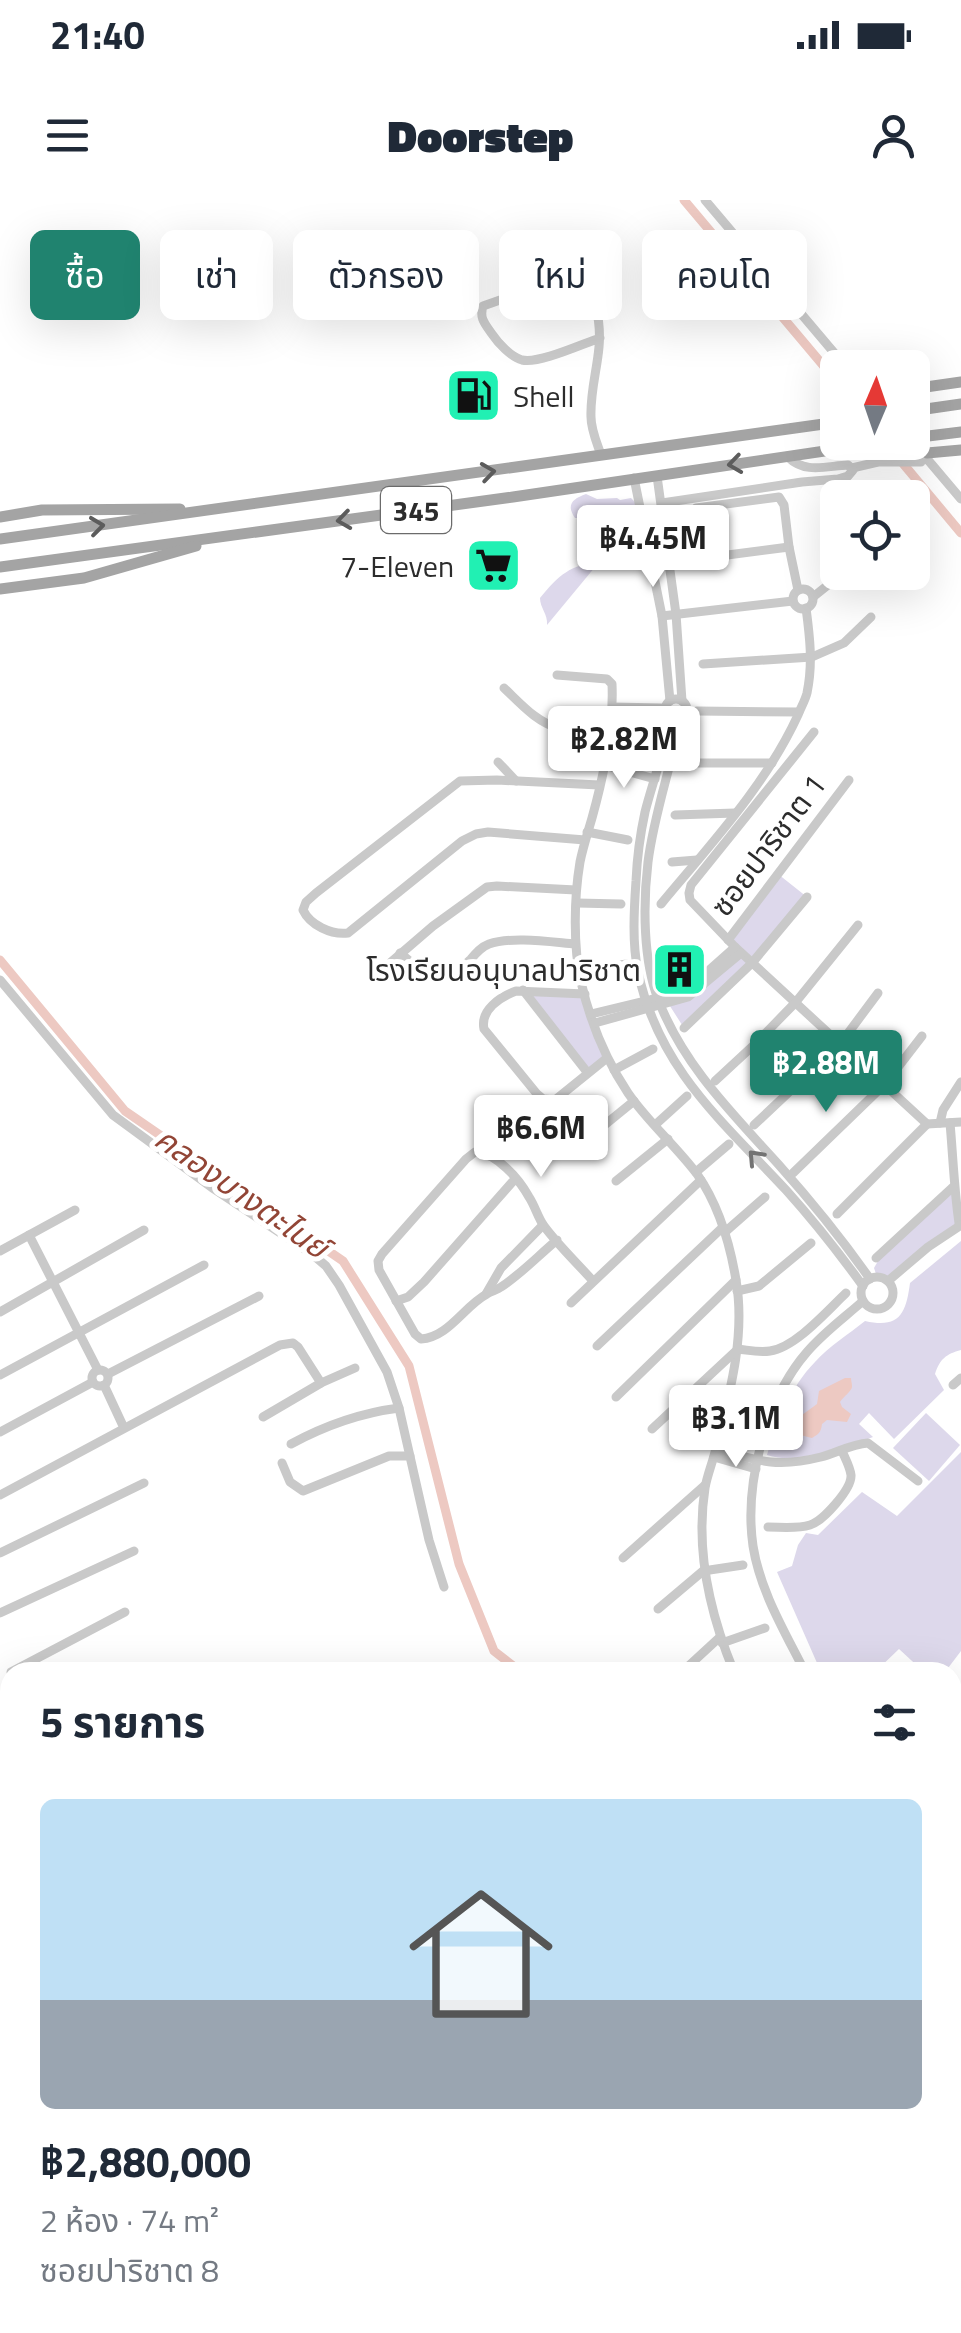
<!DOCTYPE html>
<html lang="th">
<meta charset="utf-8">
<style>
body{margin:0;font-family:"Titillium Web","Noto Sans Thai",sans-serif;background:#f6f6f7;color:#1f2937;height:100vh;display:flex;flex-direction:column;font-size:38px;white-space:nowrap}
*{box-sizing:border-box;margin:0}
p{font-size:32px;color:#747a83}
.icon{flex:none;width:55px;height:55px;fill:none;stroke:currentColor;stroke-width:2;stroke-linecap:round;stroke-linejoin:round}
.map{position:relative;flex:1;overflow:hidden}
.side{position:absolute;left:0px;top:1462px;width:962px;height:672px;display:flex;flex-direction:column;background:#fff;border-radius:30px 30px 0 0;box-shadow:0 10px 40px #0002}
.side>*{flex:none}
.banner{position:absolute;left:30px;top:30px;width:902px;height:90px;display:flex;gap:20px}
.needle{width:65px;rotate:2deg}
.tools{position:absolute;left:820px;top:150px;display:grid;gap:20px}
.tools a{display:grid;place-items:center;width:110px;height:110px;border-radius:15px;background:#fff;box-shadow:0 10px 40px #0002;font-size:50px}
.price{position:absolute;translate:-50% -85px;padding:0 22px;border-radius:10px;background:#fff;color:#222;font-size:32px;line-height:65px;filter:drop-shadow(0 2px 5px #0008)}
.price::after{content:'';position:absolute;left:50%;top:60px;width:30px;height:22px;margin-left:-15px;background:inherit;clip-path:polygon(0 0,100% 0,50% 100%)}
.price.current{background:#20836f;color:#fff}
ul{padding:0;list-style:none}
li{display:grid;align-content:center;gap:20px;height:530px;padding:0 40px}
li+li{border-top:2px solid #e0e1e3}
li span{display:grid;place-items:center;height:310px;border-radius:15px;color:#555}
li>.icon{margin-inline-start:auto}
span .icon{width:180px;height:180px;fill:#fffc;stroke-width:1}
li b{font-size:42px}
h2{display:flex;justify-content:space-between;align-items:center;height:120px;padding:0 40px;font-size:42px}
.pill{padding:0 35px;border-radius:15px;background:#fff;box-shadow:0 10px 40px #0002;font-size:35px;line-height:90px}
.pill.current{background:#20836f;color:#fff}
.status{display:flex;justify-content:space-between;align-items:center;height:70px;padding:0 50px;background:#fff;direction:ltr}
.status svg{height:28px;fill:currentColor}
header{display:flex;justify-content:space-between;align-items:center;height:130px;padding:0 40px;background:#fff;font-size:45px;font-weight:800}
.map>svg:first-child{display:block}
.green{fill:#ddd8eb}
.water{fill:#edc9c2}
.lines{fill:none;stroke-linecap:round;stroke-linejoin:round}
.canal{stroke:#edc9c2;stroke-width:9}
.river{stroke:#edc9c2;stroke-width:15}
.minor{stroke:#c9c9c9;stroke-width:9}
.major{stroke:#a4a4a4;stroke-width:11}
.oneway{stroke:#5c5c5c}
.oneway2{stroke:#737373}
.labels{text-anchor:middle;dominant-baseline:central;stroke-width:10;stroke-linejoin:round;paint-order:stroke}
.shield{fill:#fff;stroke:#6b6b6b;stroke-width:2.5}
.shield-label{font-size:28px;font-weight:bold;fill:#2c2c2c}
.poi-label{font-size:30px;fill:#2c2c2c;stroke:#fff;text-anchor:end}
.street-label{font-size:30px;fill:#2c2c2c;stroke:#fff}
.water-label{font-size:32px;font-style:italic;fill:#924536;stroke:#fff}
</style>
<div class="status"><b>21:40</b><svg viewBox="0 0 49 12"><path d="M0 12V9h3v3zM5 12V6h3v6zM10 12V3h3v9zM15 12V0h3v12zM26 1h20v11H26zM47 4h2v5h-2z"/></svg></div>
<header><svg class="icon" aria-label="menu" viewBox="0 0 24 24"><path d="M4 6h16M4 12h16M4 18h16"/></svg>Doorstep<svg class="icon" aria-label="person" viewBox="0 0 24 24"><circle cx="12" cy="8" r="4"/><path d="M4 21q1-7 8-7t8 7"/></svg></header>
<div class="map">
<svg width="961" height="2133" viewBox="0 0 961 2133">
<rect width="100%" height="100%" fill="#fff"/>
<g class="green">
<path d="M 586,294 L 597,299 L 617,298 L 620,300 L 631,298 L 638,305 L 642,316 L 575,318 C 566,305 572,299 586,294 Z"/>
<path d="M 600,361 L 547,425 C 548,414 540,408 540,398 C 560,374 569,366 600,361 Z"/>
<polygon points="778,674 807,697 752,763 684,828 668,803 741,753 728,740"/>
<polygon points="523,790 585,794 607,858 587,872"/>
<polygon points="952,991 959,1023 888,1079 876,1074 874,1068 878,1061"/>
<path d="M 961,1041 L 961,1150 C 946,1154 940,1159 935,1174 L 944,1190 L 894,1239 L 869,1213 L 859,1224 L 873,1237 C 842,1248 799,1266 767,1255 C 777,1222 791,1186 815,1162 C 829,1146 849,1134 865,1121 C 900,1129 906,1113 910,1083 Z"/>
<polygon points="926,1213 960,1245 929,1281 893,1248"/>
<polygon points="961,1252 961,1451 945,1472 924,1472 899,1449 875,1472 821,1472 777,1372 792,1366 798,1345 806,1333 818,1335 862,1292 897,1316"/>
</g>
<path class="water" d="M 845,1178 L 851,1178 C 851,1181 852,1183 852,1186 C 853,1190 843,1197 840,1202 L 842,1207 L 851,1214 L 847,1222 L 827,1220 L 822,1224 C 821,1232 819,1234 812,1238 L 800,1235 L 796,1227 L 802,1215 L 817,1204 L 819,1191 Z"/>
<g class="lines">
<g class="canal">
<polyline points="684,0 838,183"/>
<polyline points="885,242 961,333"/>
<polyline points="0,760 125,911 343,1061 409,1166 459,1364 494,1451 521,1472"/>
<path d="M 10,1892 C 0,1917 0,1939 10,1963"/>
<polyline points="0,2048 10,2022"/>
</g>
<polyline class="river" points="676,2125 683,2133"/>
<g class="minor">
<polyline points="705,0 847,168"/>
<path d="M 600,138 C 582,144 539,164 522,160 C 511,157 498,143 492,134 C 485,124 479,118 483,106 L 568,76 L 576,75 C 596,87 601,124 599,147 C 597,170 590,193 591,217 C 591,230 597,243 601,255"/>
<polyline points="903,242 918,258 928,260 961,299"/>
<polyline points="852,268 878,262 921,262"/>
<polyline points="657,276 676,414 682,501"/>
<polyline points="634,278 662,416 670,501"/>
<path d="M 662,303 L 802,282 L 838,279 L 848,276 L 853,270 L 848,265 C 826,266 805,274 788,257"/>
<polyline points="696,308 779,297 784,305 789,347 798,390"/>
<polyline points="689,360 789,347"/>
<circle cx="803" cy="399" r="10"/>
<polyline points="813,397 828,385"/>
<polyline points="662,416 793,401"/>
<polyline points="703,464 812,457 844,443 871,417"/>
<path d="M 557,475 L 607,479 L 612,484 C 614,528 604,575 592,618 C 588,632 583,647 580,662 C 574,698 573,746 581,782 C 590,821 606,860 628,893 C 648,922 676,946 697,974 C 718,1004 730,1044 736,1080 C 746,1137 729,1196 715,1252 C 712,1264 707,1276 705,1288 C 695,1352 710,1414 734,1472"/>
<path d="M 504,488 C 520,503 537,523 559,528 C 575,533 594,532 610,533"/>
<circle cx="676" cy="510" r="11"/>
<polyline points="613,507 661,508"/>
<polyline points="697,511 799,512"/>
<path d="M 667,516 C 666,550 653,580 645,612 C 640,635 637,658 636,681 C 634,710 632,743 638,772 C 659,869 722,921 786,990 C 813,1020 839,1053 863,1086"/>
<path d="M 680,520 C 671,568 654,614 648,662 C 643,704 643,760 658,799 C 683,865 732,913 779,965 C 811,1001 842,1039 870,1079"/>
<polyline points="814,532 691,685 689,693 690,700 735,747 927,924 961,922"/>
<polyline points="498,562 516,581"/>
<polyline points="686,563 772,563"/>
<polyline points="604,565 655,579"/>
<polyline points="675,615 735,613"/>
<polyline points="587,632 628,640"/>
<path d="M 585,640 L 488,632 L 476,634 L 462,641 L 348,733 C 331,735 310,725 303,710 L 306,702 L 316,693 L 460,581 L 497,580 L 599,585"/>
<polyline points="672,662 697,660"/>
<polyline points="577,703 621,704"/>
<path d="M 661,704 C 710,645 766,585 798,515 C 801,507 805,501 807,493 C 813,464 810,438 806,408"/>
<polyline points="728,740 849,580"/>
<path d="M 400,753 C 432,779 437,792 471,759 C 476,753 481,747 489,744 C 512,736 551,742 575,744"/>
<polyline points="390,763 433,726 487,687 497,686 576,690"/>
<polyline points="579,770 627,764"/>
<polyline points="0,780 113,915 214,989 312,1054 326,1066 339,1085 387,1172 399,1208 429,1340 444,1387"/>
<polyline points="523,790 587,872"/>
<path d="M 585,794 L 516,791 C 500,797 480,810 484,829 L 537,894 L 543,899 L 555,900 L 607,858"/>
<polyline points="591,814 682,792 690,787 735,747"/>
<polyline points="595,823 688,797 741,753"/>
<polyline points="684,828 752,763 807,697"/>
<polyline points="614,870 653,849"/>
<polyline points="715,881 755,844 795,803 858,725"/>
<polyline points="940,923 943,910 961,882"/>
<path d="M 950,923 C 953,956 954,989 959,1023"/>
<polyline points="655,925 687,896"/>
<polyline points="754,925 840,844 878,793"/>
<polyline points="580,945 634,901"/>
<polyline points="696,972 729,944"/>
<polyline points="793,973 885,884 922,836"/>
<polyline points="616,981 668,939"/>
<polyline points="837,1014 927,924"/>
<polyline points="725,1032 765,997"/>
<polyline points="29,1035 98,1170"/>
<path d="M 557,1040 C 539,1055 521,1074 501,1087 C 497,1090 491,1091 487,1094 C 464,1106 449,1137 421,1139 L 415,1134 L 379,1070 L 378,1061 L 382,1054 L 466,959 L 475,952 C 497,953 519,979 529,997 C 535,1006 538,1018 544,1026 C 558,1045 577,1063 593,1081"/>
<polyline points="0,1051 75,1010"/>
<polyline points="876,1058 953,987"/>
<circle cx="877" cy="1093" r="16"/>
<polyline points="888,1081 928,1047 961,1025"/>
<polyline points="737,1091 759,1086 811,1043"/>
<polyline points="486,1094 501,1068 543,1025"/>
<polyline points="396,1101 408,1097 424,1082 515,979"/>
<polyline points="571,1103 701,980"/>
<polyline points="0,1112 144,1030"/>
<polyline points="597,1146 723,1027"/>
<circle cx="100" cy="1178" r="8"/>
<polyline points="108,1174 259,1096"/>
<polyline points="0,1175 204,1065"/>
<polyline points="104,1185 124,1228"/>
<polyline points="953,1185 961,1178"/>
<polyline points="616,1197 736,1080"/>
<polyline points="263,1217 321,1183 355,1168"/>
<path d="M 652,1229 L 738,1149 C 748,1150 759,1153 770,1151 C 796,1147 827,1111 846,1093"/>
<polyline points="0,1232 93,1182"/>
<path d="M 291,1244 C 326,1225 360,1213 399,1208"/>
<path d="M 716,1249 C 758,1261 777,1268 821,1257 C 836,1253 852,1244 868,1243 L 918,1281"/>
<polyline points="714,1257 756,1269"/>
<polyline points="282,1263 290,1282 303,1291 389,1256 410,1256"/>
<polyline points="0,1295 280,1145 293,1143 298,1147 321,1183"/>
<path d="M 768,1327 C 781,1327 797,1329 810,1325 C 823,1321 852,1289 851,1275 C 850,1267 845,1258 842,1251"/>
<polyline points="0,1353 144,1283"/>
<polyline points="623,1358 705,1285"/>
<polyline points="658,1409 703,1371 743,1365"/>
<polyline points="0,1413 134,1351"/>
<polyline points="722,1443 765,1428"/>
<polyline points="11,1472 125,1412"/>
<polyline points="682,1472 720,1437"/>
<path d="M 805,1472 C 785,1432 760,1391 753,1346 C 744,1284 766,1199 807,1152 C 823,1133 845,1117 863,1101"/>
<polyline points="891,1472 895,1467"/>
<polyline points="952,1512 961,1501"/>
<polyline points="952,1534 961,1538"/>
<polyline points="0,1608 10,1603"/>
<polyline points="952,1614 961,1605"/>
<polyline points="0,1668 10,1663"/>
<polyline points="952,1668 961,1659"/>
<polyline points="952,1683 961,1674"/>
<polyline points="0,1728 10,1723"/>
<polyline points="952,1750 961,1752"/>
<polyline points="0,1786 10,1780"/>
<polyline points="0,1846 10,1841"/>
<polyline points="952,1853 961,1853"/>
<polyline points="952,1992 961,1980"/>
<polyline points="952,2084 961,2078"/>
<polyline points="770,2133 781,2125"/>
<polyline points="882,2133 894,2125"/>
</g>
<g class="major">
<polyline points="912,189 961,182"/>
<polyline points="912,211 961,204"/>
<polyline points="912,238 961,232"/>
<polyline points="927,253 961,250"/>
<polyline points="0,317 42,310 180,309"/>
<polyline points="0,339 838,222"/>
<polyline points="0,367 513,297 886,242"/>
<polyline points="0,389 84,378 196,346"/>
</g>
</g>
<defs><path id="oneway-chevron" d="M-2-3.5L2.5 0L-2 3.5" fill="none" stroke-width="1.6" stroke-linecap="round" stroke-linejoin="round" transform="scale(2.5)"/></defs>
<g class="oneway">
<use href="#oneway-chevron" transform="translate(735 264) rotate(172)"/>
<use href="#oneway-chevron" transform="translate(488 272) rotate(-8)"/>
<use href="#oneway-chevron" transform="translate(344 320) rotate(172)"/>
<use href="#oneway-chevron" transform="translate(97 326) rotate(-7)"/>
</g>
<use class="oneway2" href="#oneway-chevron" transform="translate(755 957) rotate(-133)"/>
<defs>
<symbol id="fuel-square" viewBox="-11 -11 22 22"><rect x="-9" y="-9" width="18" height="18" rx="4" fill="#21f0b3" stroke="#fff"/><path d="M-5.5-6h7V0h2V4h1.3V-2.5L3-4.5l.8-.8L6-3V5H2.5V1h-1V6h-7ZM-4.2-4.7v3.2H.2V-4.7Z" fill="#111"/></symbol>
<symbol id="supermarket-square" viewBox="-11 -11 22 22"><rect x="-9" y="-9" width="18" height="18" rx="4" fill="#21f0b3" stroke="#fff"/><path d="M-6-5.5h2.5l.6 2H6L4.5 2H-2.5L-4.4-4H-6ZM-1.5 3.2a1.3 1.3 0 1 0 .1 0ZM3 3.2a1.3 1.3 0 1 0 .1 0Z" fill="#111"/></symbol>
<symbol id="building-square" viewBox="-11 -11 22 22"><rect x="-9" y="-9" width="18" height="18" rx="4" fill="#21f0b3" stroke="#fff"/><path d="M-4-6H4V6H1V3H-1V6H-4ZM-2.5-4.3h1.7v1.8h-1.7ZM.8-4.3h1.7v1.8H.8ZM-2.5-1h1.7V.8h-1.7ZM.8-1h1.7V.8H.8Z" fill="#111"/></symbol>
</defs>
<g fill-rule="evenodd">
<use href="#fuel-square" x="442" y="164" width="63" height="63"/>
<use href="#supermarket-square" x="462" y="334" width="63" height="63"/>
<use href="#building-square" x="648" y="738" width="63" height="63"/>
</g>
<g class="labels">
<rect class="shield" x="381" y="287" width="70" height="46" rx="8"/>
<g class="shield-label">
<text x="416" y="310">345</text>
</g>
<g class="poi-label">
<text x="513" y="196" text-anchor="start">Shell</text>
<text x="454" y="366">7-Eleven</text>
<text x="641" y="770">โรงเรียนอนุบาลปาริชาต</text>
</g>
<g class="street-label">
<text transform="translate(768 645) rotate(-53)">ซอยปาริชาต 1</text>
</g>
<g class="water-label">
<text transform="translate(242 992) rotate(35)">คลองบางตะไนย์</text>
</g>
</g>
</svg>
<div class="tools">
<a><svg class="needle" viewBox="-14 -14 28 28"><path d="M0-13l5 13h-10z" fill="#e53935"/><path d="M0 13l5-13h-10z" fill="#747a83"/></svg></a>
<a><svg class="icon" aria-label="locate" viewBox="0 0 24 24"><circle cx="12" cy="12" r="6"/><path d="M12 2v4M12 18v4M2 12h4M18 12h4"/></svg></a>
</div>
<b class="price" style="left:653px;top:390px">฿4.45M</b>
<b class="price" style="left:624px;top:591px">฿2.82M</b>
<b class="price current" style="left:826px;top:915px">฿2.88M</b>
<b class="price" style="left:541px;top:980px">฿6.6M</b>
<b class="price" style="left:736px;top:1270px">฿3.1M</b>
<div class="banner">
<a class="pill current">ซื้อ</a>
<a class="pill">เช่า</a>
<a class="pill">ตัวกรอง</a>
<a class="pill">ใหม่</a>
<a class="pill">คอนโด</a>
</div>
<section class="side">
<h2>5 รายการ<svg class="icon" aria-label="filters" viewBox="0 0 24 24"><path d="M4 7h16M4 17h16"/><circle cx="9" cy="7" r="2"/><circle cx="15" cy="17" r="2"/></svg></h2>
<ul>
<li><span style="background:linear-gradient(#bfe0f5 65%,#9aa5b1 0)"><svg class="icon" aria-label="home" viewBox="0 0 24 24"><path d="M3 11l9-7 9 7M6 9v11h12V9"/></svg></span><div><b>฿2,880,000</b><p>2 ห้อง · 74 m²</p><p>ซอยปาริชาต 8</p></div></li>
</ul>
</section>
</div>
